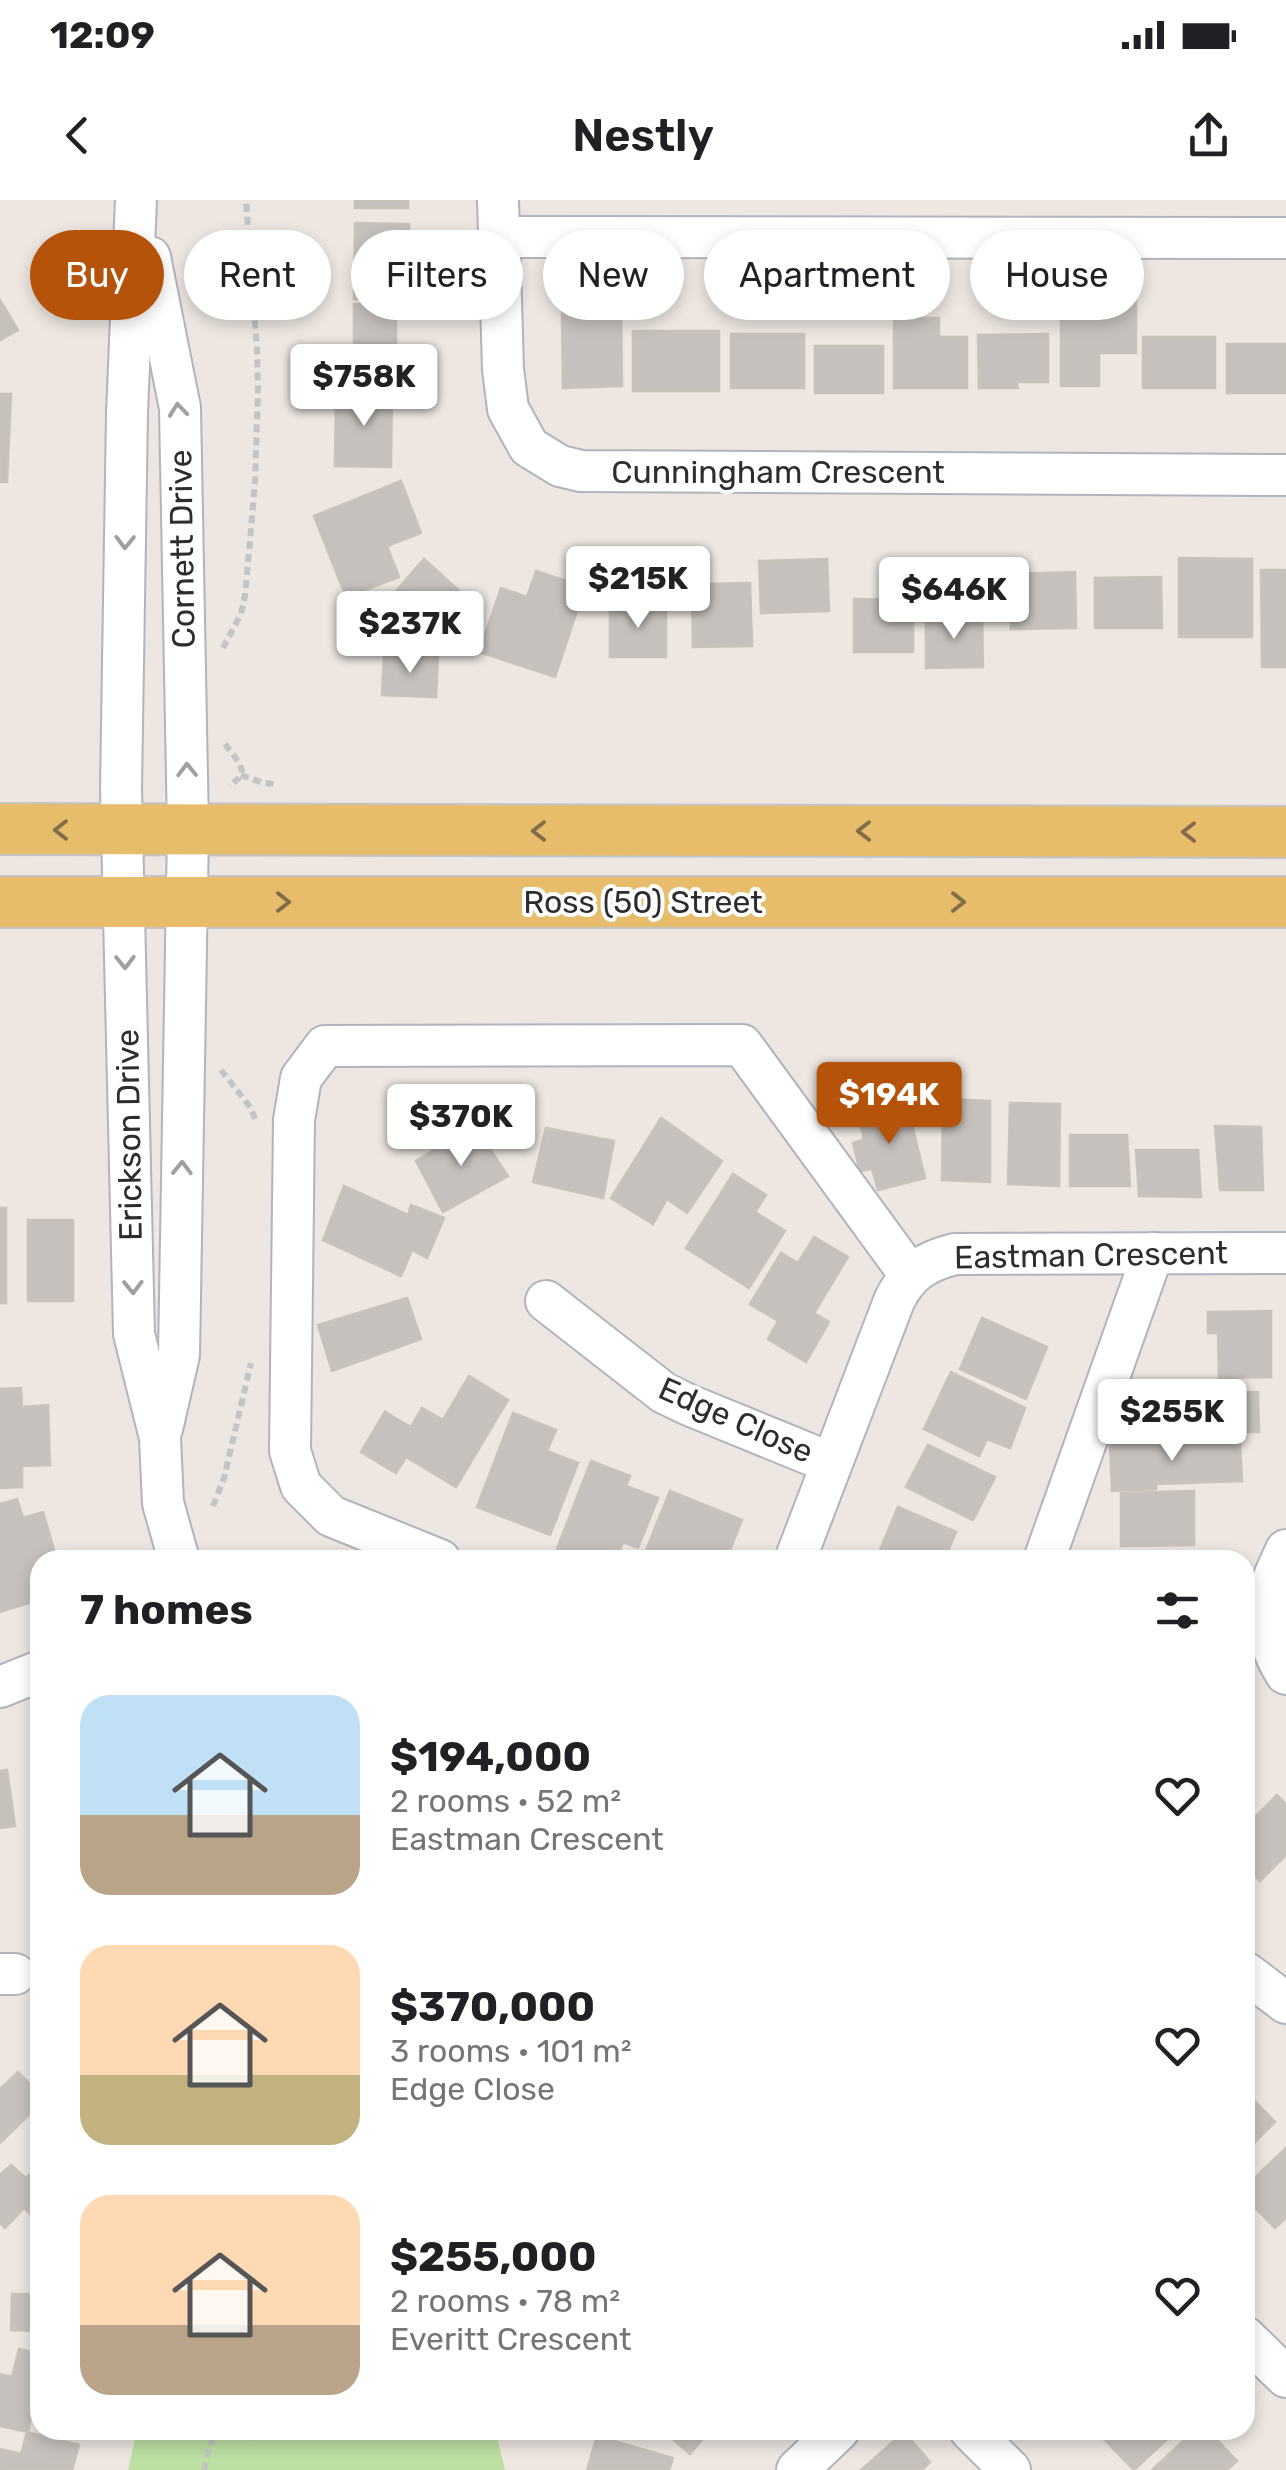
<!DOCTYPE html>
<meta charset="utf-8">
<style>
body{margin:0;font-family:Rubik,sans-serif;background:#f6f6f6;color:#202124;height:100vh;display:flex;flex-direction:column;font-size:38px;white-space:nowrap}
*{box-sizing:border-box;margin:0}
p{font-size:32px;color:#757577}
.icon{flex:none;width:55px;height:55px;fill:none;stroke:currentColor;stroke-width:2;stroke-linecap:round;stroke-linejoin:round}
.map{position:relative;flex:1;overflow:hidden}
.side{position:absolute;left:30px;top:1350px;width:1225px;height:890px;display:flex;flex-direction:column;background:#fff;border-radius:30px;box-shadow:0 5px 15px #0003}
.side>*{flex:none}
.guide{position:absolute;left:30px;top:30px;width:1228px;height:90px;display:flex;gap:20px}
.price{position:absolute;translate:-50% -85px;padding:0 22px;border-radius:10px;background:#fff;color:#222;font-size:32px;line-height:65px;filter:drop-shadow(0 2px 5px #0008)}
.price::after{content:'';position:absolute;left:50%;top:60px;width:30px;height:22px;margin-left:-15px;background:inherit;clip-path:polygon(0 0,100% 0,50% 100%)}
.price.selected{background:#b45309;color:#fff}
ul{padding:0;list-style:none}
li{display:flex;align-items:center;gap:30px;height:250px;padding:0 50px}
li span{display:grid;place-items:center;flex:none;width:280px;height:200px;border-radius:30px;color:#555}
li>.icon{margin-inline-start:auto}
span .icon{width:120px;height:120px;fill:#fffc;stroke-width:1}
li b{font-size:42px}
h2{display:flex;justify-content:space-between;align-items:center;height:120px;padding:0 50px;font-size:42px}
.pill{padding:0 35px;border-radius:45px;background:#fff;box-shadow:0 5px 15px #0003;font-size:35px;line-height:90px}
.pill.selected{background:#b45309;color:#fff}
.status{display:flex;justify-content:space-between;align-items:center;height:70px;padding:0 50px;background:#fff;direction:ltr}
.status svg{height:28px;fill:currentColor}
header{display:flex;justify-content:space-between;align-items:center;height:130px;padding:0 50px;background:#fff;font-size:45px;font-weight:600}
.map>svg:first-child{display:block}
.green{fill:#bddfa2}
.building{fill:#c6c1bc;stroke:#c9c2ba;stroke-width:2.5}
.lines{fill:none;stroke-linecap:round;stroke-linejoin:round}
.minor-casing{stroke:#b1b4bc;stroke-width:44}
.major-casing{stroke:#c4c4c4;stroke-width:54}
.path{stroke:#c4c4c4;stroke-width:6;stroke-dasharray:8 5;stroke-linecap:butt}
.minor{stroke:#fff;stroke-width:40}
.major{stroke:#e7bd6c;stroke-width:50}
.oneway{stroke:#a0a0a0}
.oneway2{stroke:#816e49}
.labels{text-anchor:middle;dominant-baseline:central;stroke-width:8;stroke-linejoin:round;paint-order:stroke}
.street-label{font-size:32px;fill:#2d2d2d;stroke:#fff}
</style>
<div class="status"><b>12:09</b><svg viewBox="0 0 49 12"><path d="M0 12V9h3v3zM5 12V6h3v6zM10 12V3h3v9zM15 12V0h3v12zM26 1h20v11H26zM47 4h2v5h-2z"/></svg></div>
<header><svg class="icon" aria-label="back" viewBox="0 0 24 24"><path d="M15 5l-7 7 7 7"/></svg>Nestly<svg class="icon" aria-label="share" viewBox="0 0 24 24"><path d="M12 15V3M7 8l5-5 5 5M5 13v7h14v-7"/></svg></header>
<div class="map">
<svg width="1286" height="2270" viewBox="0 0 1286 2270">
<rect width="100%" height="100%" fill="#ede6e1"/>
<polygon class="green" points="137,2230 505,2230 497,2237 505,2270 128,2270"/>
<g class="building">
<rect x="355" y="0" width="53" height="8"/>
<polygon points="355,23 409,24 409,99 354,99"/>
<polygon points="0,100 18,130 0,140"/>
<polygon points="1061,100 1136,100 1136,153 1099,153 1099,186 1061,186"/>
<rect x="354" y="104" width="42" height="83"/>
<polygon points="621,109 622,186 563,188 562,111"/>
<polygon points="894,118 939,118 939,137 967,137 967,188 894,188"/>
<rect x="633" y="131" width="86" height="60"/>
<rect x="731" y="134" width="73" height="54"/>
<polygon points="1048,134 1048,182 1016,182 1018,188 979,188 978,135"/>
<rect x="1143" y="137" width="72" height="51"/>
<rect x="1227" y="144" width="59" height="49"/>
<rect x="815" y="146" width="68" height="47"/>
<polygon points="336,191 392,192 391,267 335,266"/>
<polygon points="0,194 11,194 7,282 0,282"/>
<polygon points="401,281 421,333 387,346 399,377 346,397 314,316"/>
<polygon points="1179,358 1252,359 1252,437 1179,437"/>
<polygon points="424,359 477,407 444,444 391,397"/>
<polygon points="827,359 829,411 761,413 759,361"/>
<rect x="926" y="361" width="67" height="55"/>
<polygon points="1261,370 1286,370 1286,467 1262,467"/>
<polygon points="536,371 585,387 555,477 479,452 501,388 527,397"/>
<polygon points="1075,372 1076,428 1011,429 1010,374"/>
<polygon points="1161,377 1162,428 1095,428 1095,378"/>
<polygon points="750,383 752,446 693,447 692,384"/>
<polygon points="854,399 913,400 913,452 854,452"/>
<polygon points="666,405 666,457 610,457 610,406"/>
<polygon points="926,416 982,416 983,467 926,468"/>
<polygon points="384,454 438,456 436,497 382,495"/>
<polygon points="943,899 990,901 990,982 942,980"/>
<polygon points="1010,903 1060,904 1059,986 1008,984"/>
<polygon points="907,904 925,978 878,990 872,969 860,971 853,943 864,939 858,914"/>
<polygon points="661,918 722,961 687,1013 667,999 653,1024 611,998"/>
<polygon points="474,925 508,976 443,1012 416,961"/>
<polygon points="1215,926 1261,927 1263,990 1220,990"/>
<polygon points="546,928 614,941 603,998 533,982"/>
<polygon points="1070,935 1127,935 1130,986 1070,986"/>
<polygon points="1136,950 1198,950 1201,997 1139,996"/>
<polygon points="733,974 766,995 755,1012 785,1031 749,1088 686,1048"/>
<polygon points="344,986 408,1015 411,1005 444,1018 427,1058 412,1050 401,1076 323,1040"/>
<rect x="0" y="1008" width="6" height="95"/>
<rect x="28" y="1020" width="45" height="81"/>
<polygon points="814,1037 848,1057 814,1113 829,1122 806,1162 768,1139 778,1121 750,1104 781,1053 798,1063"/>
<polygon points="407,1098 421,1139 332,1171 318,1125"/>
<polygon points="1271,1111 1271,1177 1219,1178 1218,1133 1208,1133 1208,1112"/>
<polygon points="982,1118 1047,1147 1026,1199 960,1169"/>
<polygon points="951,1172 1025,1208 1010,1248 987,1239 979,1256 924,1229"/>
<polygon points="469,1176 508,1200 456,1287 406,1257 396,1273 361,1252 385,1212 411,1227 422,1208 443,1220"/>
<polygon points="21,1188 22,1207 48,1205 50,1265 22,1266 22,1287 0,1288 0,1189"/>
<polygon points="1258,1192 1259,1232 1181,1233 1180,1194"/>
<polygon points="513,1213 556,1230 547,1251 578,1263 550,1335 477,1307"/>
<polygon points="1155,1239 1156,1245 1240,1242 1242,1281 1156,1284 1156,1289 1112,1291 1110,1240"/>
<polygon points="928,1245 995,1277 973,1320 906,1287"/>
<polygon points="591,1261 630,1276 626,1286 658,1298 638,1348 623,1342 616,1360 570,1360 555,1354"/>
<polygon points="670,1291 742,1320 726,1360 642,1360"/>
<polygon points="1194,1291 1194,1345 1121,1346 1121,1293"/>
<polygon points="17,1299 23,1318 43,1312 57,1360 40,1360 40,1382 34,1384 39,1400 0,1412 0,1304"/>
<polygon points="898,1307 956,1332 944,1360 885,1360 877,1357"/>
<polygon points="1161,1356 1162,1360 1088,1360 1088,1357"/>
<polygon points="7,1570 15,1626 0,1628 0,1571"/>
<polygon points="1277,1595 1286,1604 1286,1655 1260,1681 1245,1667 1245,1627"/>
<polygon points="18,1872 40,1894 40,1904 0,1943 0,1889"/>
<polygon points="1245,1891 1275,1922 1245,1952"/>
<polygon points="1286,1948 1286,2018 1275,2028 1245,1997 1245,1987"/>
<polygon points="40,1964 40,2024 24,2008 5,2028 0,2023 0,1975 11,1965 26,1978"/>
<polygon points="12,2094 40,2094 40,2131 11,2130"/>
<polygon points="19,2149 40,2154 40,2209 33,2208 28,2232 0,2226 0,2174 12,2177"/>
<polygon points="662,2230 710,2230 690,2254"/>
<polygon points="1101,2230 1177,2230 1134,2270 1098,2233"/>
<polygon points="1195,2230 1207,2230 1237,2261 1227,2270 1152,2270"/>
<polygon points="27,2232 79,2245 72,2270 0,2270 0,2249 21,2254"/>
<polygon points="904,2232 930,2262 922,2270 861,2270"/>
<polygon points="597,2236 673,2258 669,2270 587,2270"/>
</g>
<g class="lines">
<defs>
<g id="minor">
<polyline points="136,0 127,213 121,589 134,1134 160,1238 163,1303 179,1360"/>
<polyline points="498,0 503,169 508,209 529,247 560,266 581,271 1286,275"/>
<polyline points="500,37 1286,38"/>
<polyline points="150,57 180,208 188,630 179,1155 162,1229"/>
<polyline points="546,1101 664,1193 689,1205 831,1263"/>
<path d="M 1286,1350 C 1280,1364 1271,1380 1268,1395 C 1262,1421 1272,1453 1286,1474"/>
<polyline points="440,1360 331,1316 301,1286 290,1251 294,920 301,878 325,846 742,845 910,1075"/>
<path d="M 795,1360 L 894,1101 C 907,1073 926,1061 955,1054 L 1286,1053"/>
<polyline points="1044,1360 1153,1053"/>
<polyline points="0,1487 40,1471"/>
<polyline points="1245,1772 1286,1803"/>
<polyline points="0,1774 15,1774"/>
<polyline points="1245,2137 1286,2177"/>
<polyline points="970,2230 1010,2270"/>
<polyline points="797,2270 839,2230"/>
</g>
<g id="major">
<polyline points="0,629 1286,632"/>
<polyline points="0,702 1286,702"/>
</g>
</defs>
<use href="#minor" class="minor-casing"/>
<use href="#major" class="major-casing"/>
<g class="path">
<polyline points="223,448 241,414 245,396 255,283 258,191 257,150 246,0"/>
<polyline points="225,544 238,561 242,570 238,579 229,586"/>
<polyline points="241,575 263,583 275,584"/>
<polyline points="221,870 250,907 256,921"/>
<polyline points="213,1306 224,1278 251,1163"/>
<polyline points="35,1508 40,1526"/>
<polyline points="240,2230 253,2239"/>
<polyline points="204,2270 214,2230"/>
</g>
<use href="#minor" class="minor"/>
<use href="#major" class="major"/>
</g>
<defs><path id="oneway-chevron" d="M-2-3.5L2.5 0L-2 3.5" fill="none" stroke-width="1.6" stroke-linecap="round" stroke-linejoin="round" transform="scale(2.5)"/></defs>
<g class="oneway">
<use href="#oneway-chevron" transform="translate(178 210) rotate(-96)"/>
<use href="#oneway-chevron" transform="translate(125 342) rotate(91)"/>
<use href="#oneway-chevron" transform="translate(187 570) rotate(-91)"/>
<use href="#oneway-chevron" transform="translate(125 762) rotate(89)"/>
<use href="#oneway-chevron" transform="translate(182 968) rotate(-89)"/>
<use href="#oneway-chevron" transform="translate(133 1087) rotate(89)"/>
</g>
<g class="oneway2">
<use href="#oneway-chevron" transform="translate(61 630) rotate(-180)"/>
<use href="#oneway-chevron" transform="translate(539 631) rotate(-180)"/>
<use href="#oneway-chevron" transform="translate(864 631) rotate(-180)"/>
<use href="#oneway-chevron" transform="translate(1189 632) rotate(-180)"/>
<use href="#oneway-chevron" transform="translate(283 702)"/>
<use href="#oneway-chevron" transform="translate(958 702)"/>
</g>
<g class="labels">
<g class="street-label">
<text x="778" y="272">Cunningham Crescent</text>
<text transform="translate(182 349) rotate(-91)">Cornett Drive</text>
<text x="643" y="702">Ross (50) Street</text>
<text transform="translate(129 935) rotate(-91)">Erickson Drive</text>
<text transform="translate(1091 1055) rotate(-1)">Eastman Crescent</text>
<text transform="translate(736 1220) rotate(24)">Edge Close</text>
</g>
</g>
</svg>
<b class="price" style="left:364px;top:229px">$758K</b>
<b class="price" style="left:638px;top:431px">$215K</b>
<b class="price" style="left:954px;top:442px">$646K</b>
<b class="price" style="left:410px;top:476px">$237K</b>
<b class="price selected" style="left:889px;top:947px">$194K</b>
<b class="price" style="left:461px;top:969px">$370K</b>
<b class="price" style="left:1172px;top:1264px">$255K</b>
<div class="guide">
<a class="pill selected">Buy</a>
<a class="pill">Rent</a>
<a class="pill">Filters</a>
<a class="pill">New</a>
<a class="pill">Apartment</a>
<a class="pill">House</a>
</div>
<section class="side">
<h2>7 homes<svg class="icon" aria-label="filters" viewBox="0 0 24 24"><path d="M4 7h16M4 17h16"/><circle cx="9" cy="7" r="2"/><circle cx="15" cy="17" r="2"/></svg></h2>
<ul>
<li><span style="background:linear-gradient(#bfe0f5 60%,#b9a48a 0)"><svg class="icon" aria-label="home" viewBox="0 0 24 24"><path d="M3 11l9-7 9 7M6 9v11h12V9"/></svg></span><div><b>$194,000</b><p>2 rooms · 52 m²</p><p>Eastman Crescent</p></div><svg class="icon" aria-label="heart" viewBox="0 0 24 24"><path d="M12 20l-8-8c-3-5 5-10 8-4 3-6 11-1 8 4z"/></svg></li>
<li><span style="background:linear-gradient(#ffd9b3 65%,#c2b280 0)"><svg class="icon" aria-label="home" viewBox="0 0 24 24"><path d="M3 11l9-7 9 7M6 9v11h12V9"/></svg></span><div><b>$370,000</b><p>3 rooms · 101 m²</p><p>Edge Close</p></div><svg class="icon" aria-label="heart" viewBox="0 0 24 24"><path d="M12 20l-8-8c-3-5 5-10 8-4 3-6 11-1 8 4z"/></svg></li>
<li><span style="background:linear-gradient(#ffd9b3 65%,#b9a48a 0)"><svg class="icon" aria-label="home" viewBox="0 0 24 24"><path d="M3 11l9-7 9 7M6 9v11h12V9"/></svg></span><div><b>$255,000</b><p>2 rooms · 78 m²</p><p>Everitt Crescent</p></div><svg class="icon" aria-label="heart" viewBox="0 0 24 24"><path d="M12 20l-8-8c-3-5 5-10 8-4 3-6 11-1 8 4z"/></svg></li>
</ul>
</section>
</div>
